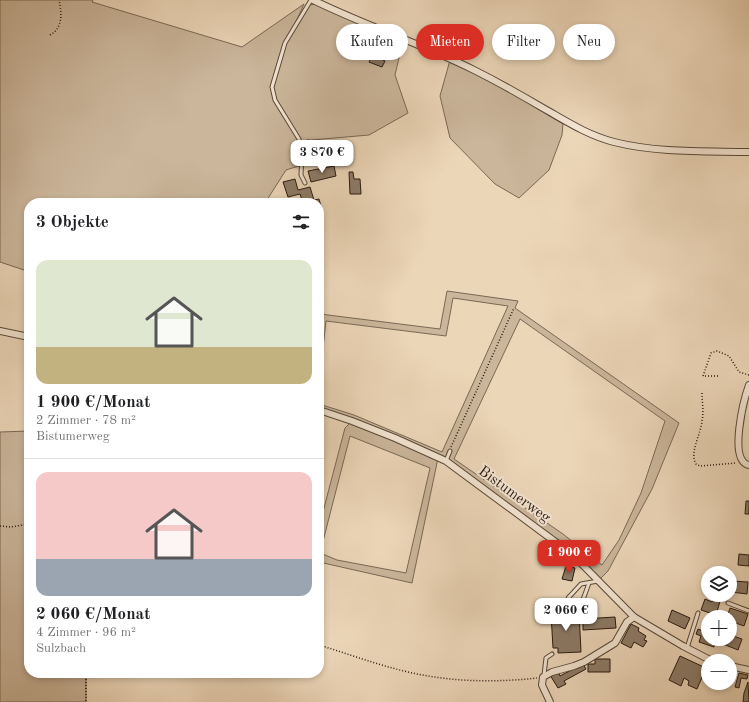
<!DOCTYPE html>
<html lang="de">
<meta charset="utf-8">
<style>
body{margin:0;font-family:"Old Standard TT",serif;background:#f2f2f2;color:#202124;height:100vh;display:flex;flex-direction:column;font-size:15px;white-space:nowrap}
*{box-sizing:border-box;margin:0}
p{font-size:13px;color:#757577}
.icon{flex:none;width:22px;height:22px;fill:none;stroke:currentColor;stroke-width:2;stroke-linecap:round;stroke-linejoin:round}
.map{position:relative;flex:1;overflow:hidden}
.side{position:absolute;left:24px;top:198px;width:300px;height:480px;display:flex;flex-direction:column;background:#fff;border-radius:16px;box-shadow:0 2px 6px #0003}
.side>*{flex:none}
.guide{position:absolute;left:336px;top:24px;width:353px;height:36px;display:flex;gap:8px}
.buttons{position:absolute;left:701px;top:566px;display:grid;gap:8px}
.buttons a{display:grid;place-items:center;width:36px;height:36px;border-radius:50%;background:#fff;box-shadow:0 2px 6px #0003;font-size:20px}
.price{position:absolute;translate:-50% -34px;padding:0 9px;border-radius:8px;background:#fff;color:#222;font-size:13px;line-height:26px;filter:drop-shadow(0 1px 2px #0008)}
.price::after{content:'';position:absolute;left:50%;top:24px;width:12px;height:9px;margin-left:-6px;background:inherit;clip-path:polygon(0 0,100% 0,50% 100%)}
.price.active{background:#d93025;color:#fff}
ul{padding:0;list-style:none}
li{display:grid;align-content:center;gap:8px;height:212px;padding:0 12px}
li+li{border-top:1px solid #e0e0e0}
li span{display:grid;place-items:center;height:124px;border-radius:12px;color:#555}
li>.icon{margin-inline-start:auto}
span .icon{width:72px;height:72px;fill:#fffc;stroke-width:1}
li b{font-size:17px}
h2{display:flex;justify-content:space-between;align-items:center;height:48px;padding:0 12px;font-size:17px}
.tag{padding:0 14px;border-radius:18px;background:#fff;box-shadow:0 2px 6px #0003;font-size:14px;line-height:36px}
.tag.active{background:#d93025;color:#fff}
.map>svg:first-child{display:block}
.green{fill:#cbb69b;stroke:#796856;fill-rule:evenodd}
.building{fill:#8d7b67;stroke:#271910}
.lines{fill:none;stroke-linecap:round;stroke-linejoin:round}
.service-casing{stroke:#58483a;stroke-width:5}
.minor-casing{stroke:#58483a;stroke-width:8}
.path{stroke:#271910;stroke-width:1.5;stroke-dasharray:1 2;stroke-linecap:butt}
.service{stroke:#f3e4d1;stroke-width:3}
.minor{stroke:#f3e4d1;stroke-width:6}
.labels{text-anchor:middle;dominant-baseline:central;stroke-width:4;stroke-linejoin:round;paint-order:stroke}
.street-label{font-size:15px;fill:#271910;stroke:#f3e4d1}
</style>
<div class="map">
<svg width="749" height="702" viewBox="0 0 749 702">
<rect width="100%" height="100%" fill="#ecd6b8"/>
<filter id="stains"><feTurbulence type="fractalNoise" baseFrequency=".005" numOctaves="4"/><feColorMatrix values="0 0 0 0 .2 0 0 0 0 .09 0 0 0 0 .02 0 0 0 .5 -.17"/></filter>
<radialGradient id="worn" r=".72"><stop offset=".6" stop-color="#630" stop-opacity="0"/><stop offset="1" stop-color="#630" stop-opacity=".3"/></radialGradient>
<g class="green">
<polygon points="0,0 93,0 92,2 242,47 304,4 296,22 309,5 318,4 403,41 395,75 408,113 369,135 312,140 302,165 286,170 265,203 29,203 29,270 24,270 0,262"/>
<polygon points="450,60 522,99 563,124 562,135 549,170 519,198 495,184 450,138 440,96"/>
<path d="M 447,291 L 518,301 L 515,308 L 679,423 L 652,489 L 608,571 L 598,581 L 573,555 L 438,458 L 412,583 L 319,562 L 319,527 L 345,428 L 352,421 L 319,410 L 319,404 L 354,415 L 442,452 L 508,306 L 453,298 L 446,336 L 326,321 L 319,384 L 320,314 L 440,329 ZM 520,319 L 665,421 L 641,493 L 619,540 L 602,565 L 563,534 L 454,459 ZM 350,436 L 430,468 L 406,573 L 337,560 L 320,553 Z"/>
<polygon points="29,431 29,673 86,673 86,702 0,702 0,432"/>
</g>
<g class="building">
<polygon points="373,55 385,61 382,67 369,62"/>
<polygon points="307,140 320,141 319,148 307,147"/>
<polygon points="334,166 336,176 311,182 308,171"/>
<polygon points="349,172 353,172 354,179 360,179 361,194 350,194"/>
<polygon points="295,179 298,190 310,187 314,200 319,199 321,206 319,207 319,203 303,203 300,194 288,197 283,182"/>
<polygon points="746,501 749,501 749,514 745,514"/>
<polygon points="739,554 749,555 749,566 738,565"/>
<polygon points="566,566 575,568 572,581 562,579"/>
<polygon points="732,581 748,582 747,594 731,592"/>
<polygon points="714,596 721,598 716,615 701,610 705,599 712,602"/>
<polygon points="730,608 748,614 744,626 730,621 730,617 727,617"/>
<polygon points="672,610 690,618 685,629 668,621"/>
<polygon points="579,612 581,652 558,653 558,648 553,648 551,614"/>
<polygon points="615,617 616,628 583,630 583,619"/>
<polygon points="631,624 639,628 638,631 646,636 644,640 647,641 643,647 634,642 631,648 621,643"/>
<polygon points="698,629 708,633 708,639 716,639 714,647 699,642 701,636 696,634"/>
<polygon points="730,635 742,639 738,650 723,644 725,639 730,639"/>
<polygon points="680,656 706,668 697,689 688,685 689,681 684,678 681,686 669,680"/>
<polygon points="595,659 610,659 610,672 588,672 588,664 595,664"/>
<polygon points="583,664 586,669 564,681 566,684 558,688 550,675 558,671 560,676"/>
<polygon points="739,673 748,675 747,679 741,678 739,688 735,687"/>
<polygon points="748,682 749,702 743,702 744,693"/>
</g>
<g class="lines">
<defs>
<g id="service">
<polyline points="305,183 301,175 302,154 299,139 275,100 272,87 285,43 311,0"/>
<polyline points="446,461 450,451"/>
<polyline points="728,603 749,611"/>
<polyline points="580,608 589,583"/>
<polyline points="562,609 569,597"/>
<polyline points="570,611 569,597 581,584 598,581"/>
<polyline points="687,648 698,613"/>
<polyline points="544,675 546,658 552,654"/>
</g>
<g id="minor">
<path d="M 313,0 C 366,26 422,44 474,70 C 498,82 521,95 543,108 C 566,121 587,135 614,142 C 658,153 703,151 749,152"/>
<polyline points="0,331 29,337"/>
<path d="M 749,385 C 744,399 728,461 749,465"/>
<polyline points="319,410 352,421 395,438 446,461 573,555 634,617 683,646 712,661"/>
<polyline points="730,666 749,670"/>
<polyline points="550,702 542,685 543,677 552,672 574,666 584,662 615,643 627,622 634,617"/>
</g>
</defs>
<use href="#service" class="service-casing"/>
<use href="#minor" class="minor-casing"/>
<g class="path">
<path d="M 50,35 C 63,28 62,13 59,0"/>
<polyline points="375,52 380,37"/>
<polyline points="718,376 703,376 711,353 717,351 729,356 739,372 749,375"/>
<path d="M 702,393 C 702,402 704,412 702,421 C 701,434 689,453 696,464 L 700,466 L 736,463"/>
<polyline points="451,447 514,308"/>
<polyline points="0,526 11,527 29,524"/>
<path d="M 319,645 C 355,656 391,670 428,676 C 464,682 501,682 537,678"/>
<polyline points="86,673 86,702"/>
</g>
<use href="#service" class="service"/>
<use href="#minor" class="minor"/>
</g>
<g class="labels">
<g class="street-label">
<text transform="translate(514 495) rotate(36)">Bistumerweg</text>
</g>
</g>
<rect width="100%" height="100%" filter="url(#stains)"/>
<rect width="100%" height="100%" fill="url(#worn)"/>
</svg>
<div class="buttons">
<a><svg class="icon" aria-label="layers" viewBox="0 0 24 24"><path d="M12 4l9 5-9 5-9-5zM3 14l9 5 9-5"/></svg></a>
<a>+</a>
<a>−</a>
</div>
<b class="price" style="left:322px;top:174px">3 870 €</b>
<b class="price active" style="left:569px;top:574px">1 900 €</b>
<b class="price" style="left:566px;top:632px">2 060 €</b>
<div class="guide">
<a class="tag">Kaufen</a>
<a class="tag active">Mieten</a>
<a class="tag">Filter</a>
<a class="tag">Neu</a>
</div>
<section class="side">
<h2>3 Objekte<svg class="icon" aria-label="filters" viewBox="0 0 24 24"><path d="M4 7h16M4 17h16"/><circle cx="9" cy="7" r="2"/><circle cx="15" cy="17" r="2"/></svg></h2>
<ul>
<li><span style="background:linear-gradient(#dfe7d0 70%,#c2b280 0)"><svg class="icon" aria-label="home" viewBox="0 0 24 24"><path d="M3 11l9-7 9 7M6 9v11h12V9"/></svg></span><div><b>1 900 €/Monat</b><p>2 Zimmer · 78 m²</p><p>Bistumerweg</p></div></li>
<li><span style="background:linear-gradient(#f6c9c9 70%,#9aa5b1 0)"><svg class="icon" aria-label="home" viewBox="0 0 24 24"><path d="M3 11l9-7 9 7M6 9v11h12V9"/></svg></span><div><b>2 060 €/Monat</b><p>4 Zimmer · 96 m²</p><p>Sulzbach</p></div></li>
</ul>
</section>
</div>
